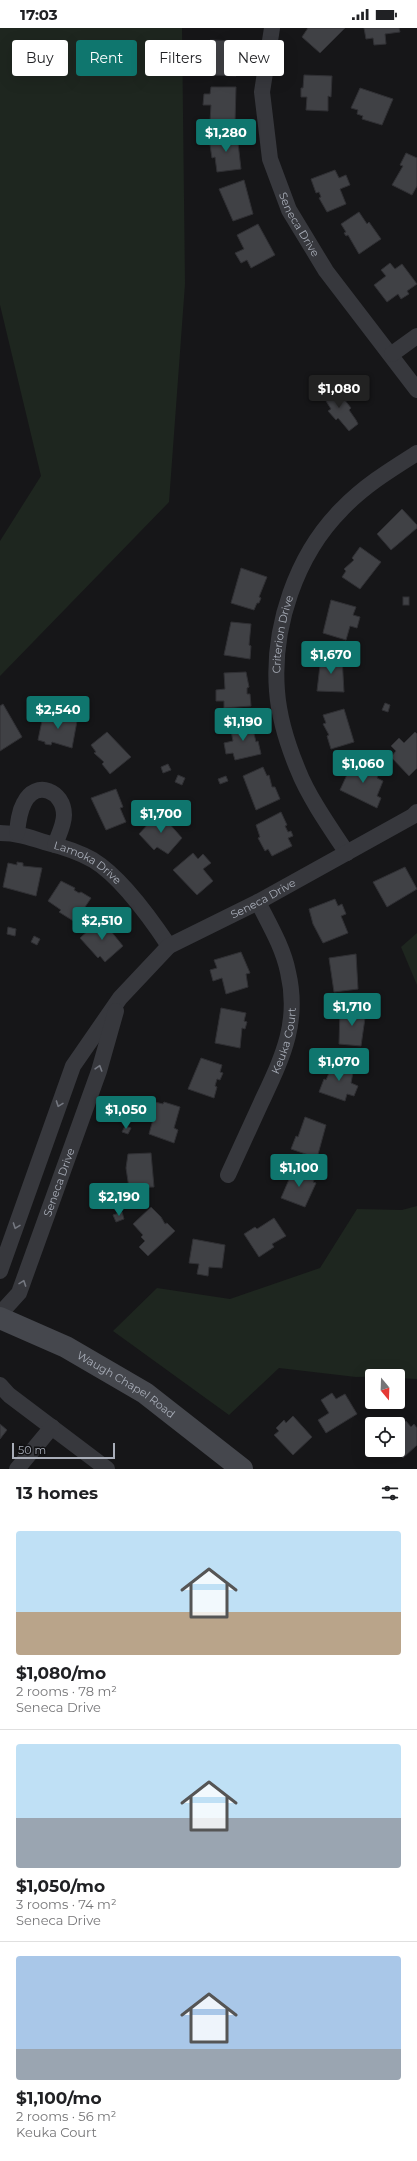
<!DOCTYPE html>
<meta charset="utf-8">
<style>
body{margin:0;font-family:Montserrat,sans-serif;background:#f2f2f2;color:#202124;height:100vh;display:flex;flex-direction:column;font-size:15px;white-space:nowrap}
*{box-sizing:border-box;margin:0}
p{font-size:13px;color:#757577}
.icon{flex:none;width:22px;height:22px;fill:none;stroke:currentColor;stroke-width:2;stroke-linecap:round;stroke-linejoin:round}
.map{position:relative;height:1441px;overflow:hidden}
.sheet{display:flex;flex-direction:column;background:#fff;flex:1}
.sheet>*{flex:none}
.hud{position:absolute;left:12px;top:12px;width:393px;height:36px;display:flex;gap:8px}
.needle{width:26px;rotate:161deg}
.buttons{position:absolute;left:365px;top:1341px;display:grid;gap:8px}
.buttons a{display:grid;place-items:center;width:40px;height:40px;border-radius:4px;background:#fff;box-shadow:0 4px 16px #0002;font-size:20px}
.scale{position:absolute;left:12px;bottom:10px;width:103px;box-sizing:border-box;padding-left:4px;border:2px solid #a8adb8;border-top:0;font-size:11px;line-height:14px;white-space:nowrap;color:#a8adb8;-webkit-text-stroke:3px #111113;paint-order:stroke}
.price{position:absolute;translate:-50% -34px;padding:0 9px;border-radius:4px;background:#0f766e;color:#fff;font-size:13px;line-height:26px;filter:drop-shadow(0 1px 2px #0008)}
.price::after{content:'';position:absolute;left:50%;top:24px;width:12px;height:9px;margin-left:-6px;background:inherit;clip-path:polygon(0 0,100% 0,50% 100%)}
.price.current{background:#222;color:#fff}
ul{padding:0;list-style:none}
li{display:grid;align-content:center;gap:8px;height:212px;padding:0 16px}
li+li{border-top:1px solid #e0e0e0}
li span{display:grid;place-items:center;height:124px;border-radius:4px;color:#555}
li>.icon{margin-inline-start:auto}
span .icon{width:72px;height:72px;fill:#fffc;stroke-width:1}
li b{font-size:17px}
h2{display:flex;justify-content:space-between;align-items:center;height:48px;padding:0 16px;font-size:17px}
.tag{padding:0 14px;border-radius:4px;background:#fff;box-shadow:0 4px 16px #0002;font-size:14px;line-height:36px}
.tag.current{background:#0f766e;color:#fff}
.status{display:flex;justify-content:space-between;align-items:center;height:28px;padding:0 20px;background:#fff;direction:ltr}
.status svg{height:11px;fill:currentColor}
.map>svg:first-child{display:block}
.green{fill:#1e261f}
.building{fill:#404145;stroke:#303034}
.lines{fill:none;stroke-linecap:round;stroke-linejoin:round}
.minor{stroke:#37383d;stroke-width:16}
.secondary{stroke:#45474d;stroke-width:22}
.oneway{stroke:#757881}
.labels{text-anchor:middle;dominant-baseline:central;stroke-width:3;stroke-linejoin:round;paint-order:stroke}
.street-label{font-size:11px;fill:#a8adb8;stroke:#111113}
</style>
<div class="status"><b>17:03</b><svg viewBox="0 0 49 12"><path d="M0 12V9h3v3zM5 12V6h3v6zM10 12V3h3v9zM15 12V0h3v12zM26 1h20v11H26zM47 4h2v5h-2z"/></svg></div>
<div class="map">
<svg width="417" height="1441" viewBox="0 0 417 1441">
<rect width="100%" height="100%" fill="#161618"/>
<g class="green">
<polygon points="0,0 182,0 185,256 169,474 0,648 0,513 41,448 0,277"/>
<polygon points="417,905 417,957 401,919"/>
<polygon points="417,1178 417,1351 398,1350 398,1348 356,1349 279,1340 229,1387 113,1303 157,1260 230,1271 320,1240 357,1181 402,1182"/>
</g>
<g class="building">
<polygon points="308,0 345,0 320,25 302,9"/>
<polygon points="364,0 399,0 400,4 385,6 386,16 374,17 373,10 366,11"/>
<polygon points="210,12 238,13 236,48 212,47 212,38 203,38 204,24 210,24"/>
<polygon points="304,47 332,48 331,69 328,68 328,83 306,82 307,69 301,69 301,60 303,60"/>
<polygon points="211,59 236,59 235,94 210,94 211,77 203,77 204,66 210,66"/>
<polygon points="360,60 393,71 382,97 362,91 363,88 357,86 358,82 351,80"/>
<polygon points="237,106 241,141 217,144 215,129 212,130 209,110"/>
<polygon points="406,125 417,130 417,158 412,167 392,157 403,138 400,137"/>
<polygon points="335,142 339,150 346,147 350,157 340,161 346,176 327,184 319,170 321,169 319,164 316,165 311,151"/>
<polygon points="244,152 253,186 233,193 219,161"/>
<polygon points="359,184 367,196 369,194 381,211 359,226 348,207 346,208 344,205 346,204 341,196"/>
<polygon points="258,196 275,227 251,240 247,232 241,235 235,225 244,221 237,207"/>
<polygon points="390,235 395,241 402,236 417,256 407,263 409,266 401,271 398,266 387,274 374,257 386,248 381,242"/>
<polygon points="330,358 334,363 335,362 342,373 344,371 351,380 349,382 356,392 358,396 349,403 338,390 336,392 328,383 331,381 321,365"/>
<polygon points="402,481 417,497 417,500 391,522 377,506"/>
<polygon points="360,519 381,534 360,561 342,549 346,543 344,541 354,532 352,530"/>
<polygon points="241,540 267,549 259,569 261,570 259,575 257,575 254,582 231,575"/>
<rect x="403" y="569" width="6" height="8"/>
<polygon points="331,572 356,579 353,587 360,589 357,600 350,598 346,612 323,605"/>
<polygon points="231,594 251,596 249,617 251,618 250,631 224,627"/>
<polygon points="321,629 342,629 344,664 317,663"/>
<polygon points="246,644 249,659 247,660 247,666 250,666 251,678 224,680 224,673 216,673 216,662 225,661 224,645"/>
<polygon points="385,675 390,677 388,684 382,682"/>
<polygon points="3,676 22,709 0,723 0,678"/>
<polygon points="61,681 69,683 68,691 77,693 72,720 52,714 51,717 45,716 45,714 38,712 43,688 58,691"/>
<polygon points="344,681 354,714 331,721 327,708 329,707 323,696 326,695 323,687"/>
<polygon points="251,693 256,714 258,713 261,726 235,732 233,725 226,726 224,715 233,713 230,698"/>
<polygon points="107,704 131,729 110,746 102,736 104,734 94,725 96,724 91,717"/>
<polygon points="415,704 417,706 417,740 409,748 391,729 396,723 391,718 399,710 404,715"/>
<polygon points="358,732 372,738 370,741 379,745 377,750 383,753 377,768 381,770 377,780 340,762 351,738 355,740"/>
<polygon points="168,736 171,742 163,745 161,739"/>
<polygon points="263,739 267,748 269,747 272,759 275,759 280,771 256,782 243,748"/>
<polygon points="178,747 185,750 182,757 175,754"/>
<polygon points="226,748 228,753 220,756 218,751"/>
<polygon points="116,761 123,779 120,780 126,794 106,802 91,770"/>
<polygon points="159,784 182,810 168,826 157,819 154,822 139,806"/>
<polygon points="281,784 287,797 285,798 288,804 291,803 293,808 288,810 292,818 272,828 268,821 265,823 258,810 260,809 256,797"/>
<polygon points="193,825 198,831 203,826 211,835 203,841 213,853 197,867 173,842"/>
<polygon points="17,834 23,835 23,838 42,840 36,868 3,859 8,835 17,837"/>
<polygon points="405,839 417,861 387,879 373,854"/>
<polygon points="61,853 75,860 74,862 79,865 81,864 91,870 75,894 59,884 61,882 48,873"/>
<polygon points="335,871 338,878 342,876 346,886 341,888 348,905 323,915 313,896 309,881"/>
<polygon points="101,891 123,918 105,934 100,928 98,930 80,910"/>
<polygon points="8,899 16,901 15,908 7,906"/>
<polygon points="34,908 40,911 37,917 31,914"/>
<polygon points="241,924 250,945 246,946 248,959 226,966 222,950 213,953 210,942 217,940 214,932"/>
<polygon points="356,926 358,961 334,964 329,930"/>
<polygon points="221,980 246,985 244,993 247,994 245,1001 242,1000 240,1020 215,1015"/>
<polygon points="340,980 366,983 361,1018 339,1016"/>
<polygon points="201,1030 222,1037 220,1044 223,1045 220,1052 217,1051 215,1058 217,1059 214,1070 188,1061"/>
<polygon points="334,1032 354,1039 351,1055 358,1058 354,1068 347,1066 345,1073 319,1064 324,1051 326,1052 329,1045 326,1044 329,1039 331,1040"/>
<polygon points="155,1074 163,1076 164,1074 180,1079 174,1100 178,1102 174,1115 149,1106 155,1084 152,1083"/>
<polygon points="305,1089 326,1097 317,1130 291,1121 296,1108 298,1109"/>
<polygon points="125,1098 131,1100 128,1106 122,1104"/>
<polygon points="151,1125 154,1159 129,1160 126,1140 128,1126"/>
<polygon points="294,1140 316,1148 313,1154 316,1155 305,1179 281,1170"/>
<polygon points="151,1179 161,1189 165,1196 167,1195 175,1203 148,1228 139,1219 145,1213 141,1209 143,1207 133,1196"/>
<polygon points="122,1184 124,1191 116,1194 113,1187"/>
<polygon points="274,1190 286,1208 272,1216 274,1219 259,1229 244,1206 255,1199 257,1201"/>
<polygon points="193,1211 225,1217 222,1240 209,1239 208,1248 197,1246 199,1236 189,1235"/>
<polygon points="332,1365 336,1371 345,1366 357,1386 326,1405 318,1392 329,1385 321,1372"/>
<polygon points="293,1388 312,1409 293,1427 274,1407 279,1403 276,1400 284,1392 286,1395"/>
<polygon points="406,1393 411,1399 414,1396 417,1400 417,1417 403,1430 397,1422 398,1399"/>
<polygon points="0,1396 7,1402 0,1411"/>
</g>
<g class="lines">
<g class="minor">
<path id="s1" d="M 272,0 L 262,64 L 270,131 L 289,182 L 326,243 L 417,362"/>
<polyline points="392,326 417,308"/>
<path id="s2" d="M 0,805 C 16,805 29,809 44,814 C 60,818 79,824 93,832 C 121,849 151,891 169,918"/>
<path d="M 17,805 C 18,795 19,784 24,775 C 36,751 64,763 64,787 C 64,797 58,808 55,817"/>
<path id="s3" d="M 347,825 C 331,801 308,768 298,742 C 288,718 279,690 277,663 C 272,599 296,527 342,481 C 364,458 390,442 417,425"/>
<path id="s4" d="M 228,1147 C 239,1123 250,1099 261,1075 C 282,1030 300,995 288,944 C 283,919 269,896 258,874"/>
<path id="s5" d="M 0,1243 L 73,1038 L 120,970 L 169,918 L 258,874 L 413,788 L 417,784"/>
<path id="s6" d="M 0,1286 L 19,1265 L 99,1043 L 116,983"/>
<polyline points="0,1357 9,1367 107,1441"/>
<polyline points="17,1441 52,1399"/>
</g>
<path class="secondary" id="s7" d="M 0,1290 L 66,1319 L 145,1365 L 242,1441"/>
</g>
<defs><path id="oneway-chevron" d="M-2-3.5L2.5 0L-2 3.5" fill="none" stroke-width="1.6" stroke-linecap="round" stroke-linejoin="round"/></defs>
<g class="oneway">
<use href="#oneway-chevron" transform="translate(99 1040) rotate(-73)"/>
<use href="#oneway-chevron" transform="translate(59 1076) rotate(110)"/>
<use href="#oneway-chevron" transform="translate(16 1198) rotate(110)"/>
<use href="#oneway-chevron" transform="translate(23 1255) rotate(-70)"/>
</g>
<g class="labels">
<g class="street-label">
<text stroke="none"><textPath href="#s1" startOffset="204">Seneca Drive</textPath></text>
<text stroke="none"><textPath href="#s3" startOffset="236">Criterion Drive</textPath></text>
<text stroke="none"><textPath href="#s2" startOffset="94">Lamoka Drive</textPath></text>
<text stroke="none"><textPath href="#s5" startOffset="477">Seneca Drive</textPath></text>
<text stroke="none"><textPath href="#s4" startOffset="146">Keuka Court</textPath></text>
<text stroke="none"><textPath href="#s6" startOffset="146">Seneca Drive</textPath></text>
<text stroke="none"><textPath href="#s7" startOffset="143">Waugh Chapel Road</textPath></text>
</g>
</g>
</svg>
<div class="buttons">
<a><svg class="needle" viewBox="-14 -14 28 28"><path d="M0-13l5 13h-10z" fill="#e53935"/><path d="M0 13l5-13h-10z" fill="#757577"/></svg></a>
<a><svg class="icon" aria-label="locate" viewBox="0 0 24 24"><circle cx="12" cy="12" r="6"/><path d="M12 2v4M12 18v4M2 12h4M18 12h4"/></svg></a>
</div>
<div class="scale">50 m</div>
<b class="price" style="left:226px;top:125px">$1,280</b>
<b class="price current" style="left:339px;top:381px">$1,080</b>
<b class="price" style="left:331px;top:647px">$1,670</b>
<b class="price" style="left:58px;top:702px">$2,540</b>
<b class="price" style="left:243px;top:714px">$1,190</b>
<b class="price" style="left:363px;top:756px">$1,060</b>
<b class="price" style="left:161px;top:806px">$1,700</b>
<b class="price" style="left:102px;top:913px">$2,510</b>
<b class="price" style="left:352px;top:999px">$1,710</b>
<b class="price" style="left:339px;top:1054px">$1,070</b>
<b class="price" style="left:126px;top:1102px">$1,050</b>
<b class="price" style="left:299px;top:1160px">$1,100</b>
<b class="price" style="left:119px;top:1189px">$2,190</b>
<div class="hud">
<a class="tag">Buy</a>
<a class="tag current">Rent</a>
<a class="tag">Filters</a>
<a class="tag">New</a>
</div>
</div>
<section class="sheet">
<h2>13 homes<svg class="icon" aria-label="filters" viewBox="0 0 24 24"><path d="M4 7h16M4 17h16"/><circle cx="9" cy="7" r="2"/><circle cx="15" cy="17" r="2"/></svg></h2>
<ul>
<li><span style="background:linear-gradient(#bfe0f5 65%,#b9a48a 0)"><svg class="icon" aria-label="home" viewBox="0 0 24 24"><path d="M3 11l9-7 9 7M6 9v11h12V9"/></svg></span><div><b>$1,080/mo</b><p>2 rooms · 78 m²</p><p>Seneca Drive</p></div></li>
<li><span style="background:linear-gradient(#bfe0f5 60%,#9aa5b1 0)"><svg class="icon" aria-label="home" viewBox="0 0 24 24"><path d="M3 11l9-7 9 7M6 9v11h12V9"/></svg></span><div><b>$1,050/mo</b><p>3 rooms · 74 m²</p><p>Seneca Drive</p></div></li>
<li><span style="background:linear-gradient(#a9c7e8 75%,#9aa5b1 0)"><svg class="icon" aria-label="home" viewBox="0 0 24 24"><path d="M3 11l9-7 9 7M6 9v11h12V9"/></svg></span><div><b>$1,100/mo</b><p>2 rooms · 56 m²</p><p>Keuka Court</p></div></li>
</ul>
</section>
